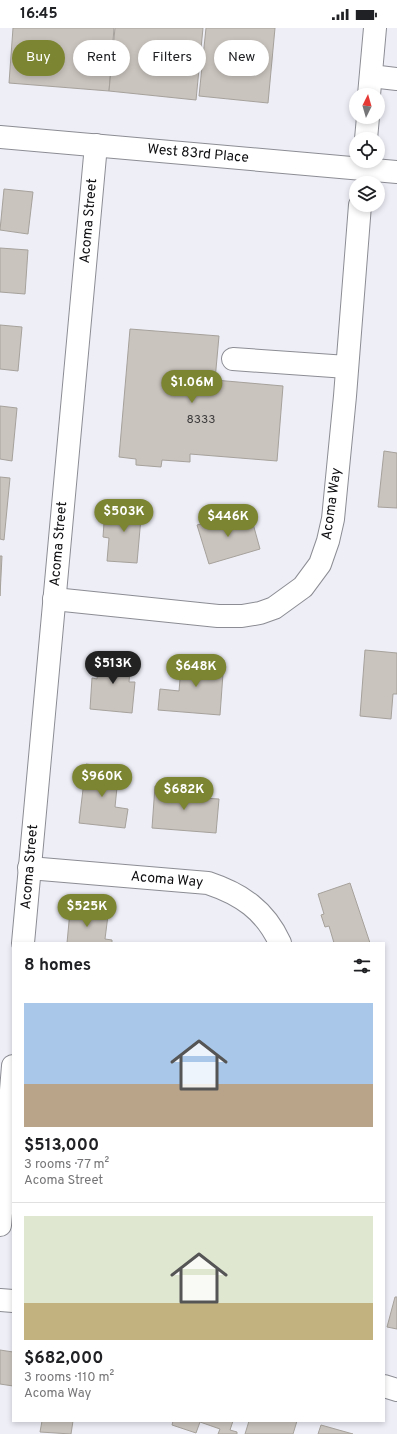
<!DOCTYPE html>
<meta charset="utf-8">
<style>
body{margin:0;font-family:Overpass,sans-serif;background:#f6f6f6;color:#202124;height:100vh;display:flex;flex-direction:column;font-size:15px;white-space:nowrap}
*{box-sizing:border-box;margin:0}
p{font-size:13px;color:#757577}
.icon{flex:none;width:22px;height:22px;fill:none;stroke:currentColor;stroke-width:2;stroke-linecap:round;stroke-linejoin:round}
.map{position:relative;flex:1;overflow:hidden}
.side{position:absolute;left:12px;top:914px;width:373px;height:480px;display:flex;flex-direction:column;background:#fff;border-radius:0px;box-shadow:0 2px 6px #0003}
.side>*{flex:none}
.hud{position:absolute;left:12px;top:12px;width:373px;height:36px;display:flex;gap:8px}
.needle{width:26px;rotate:5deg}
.buttons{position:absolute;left:349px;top:60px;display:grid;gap:8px}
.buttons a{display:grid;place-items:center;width:36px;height:36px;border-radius:50%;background:#fff;box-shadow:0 2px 6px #0003;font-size:20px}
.price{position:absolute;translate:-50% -34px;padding:0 9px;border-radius:14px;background:#7c8531;color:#fff;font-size:13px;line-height:26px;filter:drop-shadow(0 1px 2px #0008)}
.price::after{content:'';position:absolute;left:50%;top:24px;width:12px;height:9px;margin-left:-6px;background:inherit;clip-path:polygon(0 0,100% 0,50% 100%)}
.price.on{background:#222;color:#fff}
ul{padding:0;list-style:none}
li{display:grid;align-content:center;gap:8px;height:212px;padding:0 12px}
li+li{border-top:1px solid #e0e0e0}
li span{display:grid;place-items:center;height:124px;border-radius:0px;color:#555}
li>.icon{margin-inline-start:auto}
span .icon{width:72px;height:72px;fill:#fffc;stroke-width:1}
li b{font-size:17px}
h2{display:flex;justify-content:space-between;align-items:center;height:48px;padding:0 12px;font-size:17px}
.tag{padding:0 14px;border-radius:18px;background:#fff;box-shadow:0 2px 6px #0003;font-size:14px;line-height:36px}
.tag.on{background:#7c8531;color:#fff}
.status{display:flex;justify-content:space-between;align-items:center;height:28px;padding:0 20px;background:#fff;direction:ltr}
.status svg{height:11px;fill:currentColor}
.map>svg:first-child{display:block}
.building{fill:#cac4be;stroke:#a6a19b}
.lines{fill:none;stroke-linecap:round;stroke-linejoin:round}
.minor-casing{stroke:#8c8d94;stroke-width:24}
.minor{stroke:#fff;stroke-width:22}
.labels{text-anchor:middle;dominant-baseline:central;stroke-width:3;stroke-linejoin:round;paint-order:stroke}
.number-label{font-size:12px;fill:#3c3b3c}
.street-label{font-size:14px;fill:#0d0d10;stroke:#fff}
</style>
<div class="status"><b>16:45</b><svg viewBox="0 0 49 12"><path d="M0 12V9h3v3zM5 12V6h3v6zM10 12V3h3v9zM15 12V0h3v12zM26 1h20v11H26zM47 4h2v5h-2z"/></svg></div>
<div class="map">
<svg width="397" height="1406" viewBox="0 0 397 1406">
<rect width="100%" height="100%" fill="#edeef6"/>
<g class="building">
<polygon points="13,0 114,0 109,63 9,55"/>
<polygon points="115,0 203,0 196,72 109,63"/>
<polygon points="206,0 275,0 268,75 199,68"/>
<polygon points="4,161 33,164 28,206 0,202"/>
<polygon points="0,220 28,222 25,266 0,264"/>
<polygon points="0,297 22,299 18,343 0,341"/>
<polygon points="130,301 219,308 215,352 283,358 277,433 190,426 190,434 162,432 161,439 136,437 136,431 119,429"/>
<polygon points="0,378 17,380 12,433 0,431"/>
<polygon points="384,423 397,425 397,480 378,479"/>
<polygon points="0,449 10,450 4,512 0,511"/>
<polygon points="112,475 142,478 137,535 107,533 109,510 103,509 104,495 110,495"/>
<polygon points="237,486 240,495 252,492 260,521 209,536 197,497"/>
<polygon points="0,528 2,528 0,568"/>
<polygon points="365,622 397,625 397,666 393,666 391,691 360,688"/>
<polygon points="99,626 131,629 129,654 135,654 132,685 90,681 92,650 97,651"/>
<polygon points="182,629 224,632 220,687 158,682 160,661 179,663"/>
<polygon points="86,736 119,740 115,779 128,781 125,800 79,795"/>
<polygon points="155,758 188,760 187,769 219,771 216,805 152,800"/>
<polygon points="350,855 370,915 334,915 329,898 325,899 321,887 324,886 318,866"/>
<polygon points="70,883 108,887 105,911 112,912 112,915 67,915"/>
<polygon points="395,1269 397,1269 397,1301 387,1299"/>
<polygon points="0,1322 13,1324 13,1358 0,1356"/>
<polygon points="42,1393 73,1393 71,1406 40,1404"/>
<polygon points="173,1393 233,1393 230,1402 237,1404 237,1406 218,1406 220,1401 200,1394 196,1405 172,1397"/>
<polygon points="249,1393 297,1393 293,1406 245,1406"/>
<polygon points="321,1397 353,1406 318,1406"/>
</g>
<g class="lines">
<defs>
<g id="minor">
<polyline points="371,48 397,51"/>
<polyline points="369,67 375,0"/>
<polyline points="0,109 397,144"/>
<polyline points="366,111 368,89"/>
<polyline points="233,331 347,339"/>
<polyline points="54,571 218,588 242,588 260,585 274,580 303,559 320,536 328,513 333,491 345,368 360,177"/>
<path d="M 29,840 L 208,855 C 241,866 265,882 280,915"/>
<polyline points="23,915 96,117"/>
<polyline points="0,1197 13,1038"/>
<polyline points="0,1272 13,1273"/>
<polyline points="384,1358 397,1362"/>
</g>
</defs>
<use href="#minor" class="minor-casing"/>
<use href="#minor" class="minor"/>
</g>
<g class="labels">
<g class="number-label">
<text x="201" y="392">8333</text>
</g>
<g class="street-label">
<text transform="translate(198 126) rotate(5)">West 83rd Place</text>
<text transform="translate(89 193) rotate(-85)">Acoma Street</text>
<text transform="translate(332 476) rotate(-82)">Acoma Way</text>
<text transform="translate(59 516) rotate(-85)">Acoma Street</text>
<text transform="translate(30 839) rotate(-85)">Acoma Street</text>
<text transform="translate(167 852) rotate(5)">Acoma Way</text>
</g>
</g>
</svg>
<div class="buttons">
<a><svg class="needle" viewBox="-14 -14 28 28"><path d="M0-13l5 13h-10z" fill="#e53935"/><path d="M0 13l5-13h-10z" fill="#757577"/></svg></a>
<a><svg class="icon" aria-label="locate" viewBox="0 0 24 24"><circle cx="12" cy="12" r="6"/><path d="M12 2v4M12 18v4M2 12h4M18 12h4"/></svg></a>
<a><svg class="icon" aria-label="layers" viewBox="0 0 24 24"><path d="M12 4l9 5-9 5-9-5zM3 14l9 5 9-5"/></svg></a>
</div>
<b class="price" style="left:192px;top:376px">$1.06M</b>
<b class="price" style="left:124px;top:505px">$503K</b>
<b class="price" style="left:228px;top:510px">$446K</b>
<b class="price on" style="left:113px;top:657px">$513K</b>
<b class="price" style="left:196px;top:660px">$648K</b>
<b class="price" style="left:102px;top:770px">$960K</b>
<b class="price" style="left:184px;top:783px">$682K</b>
<b class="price" style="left:87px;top:900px">$525K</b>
<div class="hud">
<a class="tag on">Buy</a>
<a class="tag">Rent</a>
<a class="tag">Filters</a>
<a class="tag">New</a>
</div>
<section class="side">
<h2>8 homes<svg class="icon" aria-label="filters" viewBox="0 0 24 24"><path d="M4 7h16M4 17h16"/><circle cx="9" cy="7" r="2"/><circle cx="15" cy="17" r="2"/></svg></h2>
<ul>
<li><span style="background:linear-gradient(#a9c7e8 65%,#b9a48a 0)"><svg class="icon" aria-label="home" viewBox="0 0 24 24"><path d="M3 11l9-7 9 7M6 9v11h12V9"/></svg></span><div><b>$513,000</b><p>3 rooms · 77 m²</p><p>Acoma Street</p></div></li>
<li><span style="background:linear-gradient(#dfe7d0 70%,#c2b280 0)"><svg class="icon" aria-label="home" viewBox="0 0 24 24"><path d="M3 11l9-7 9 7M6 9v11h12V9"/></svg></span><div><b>$682,000</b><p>3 rooms · 110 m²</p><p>Acoma Way</p></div></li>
</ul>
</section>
</div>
